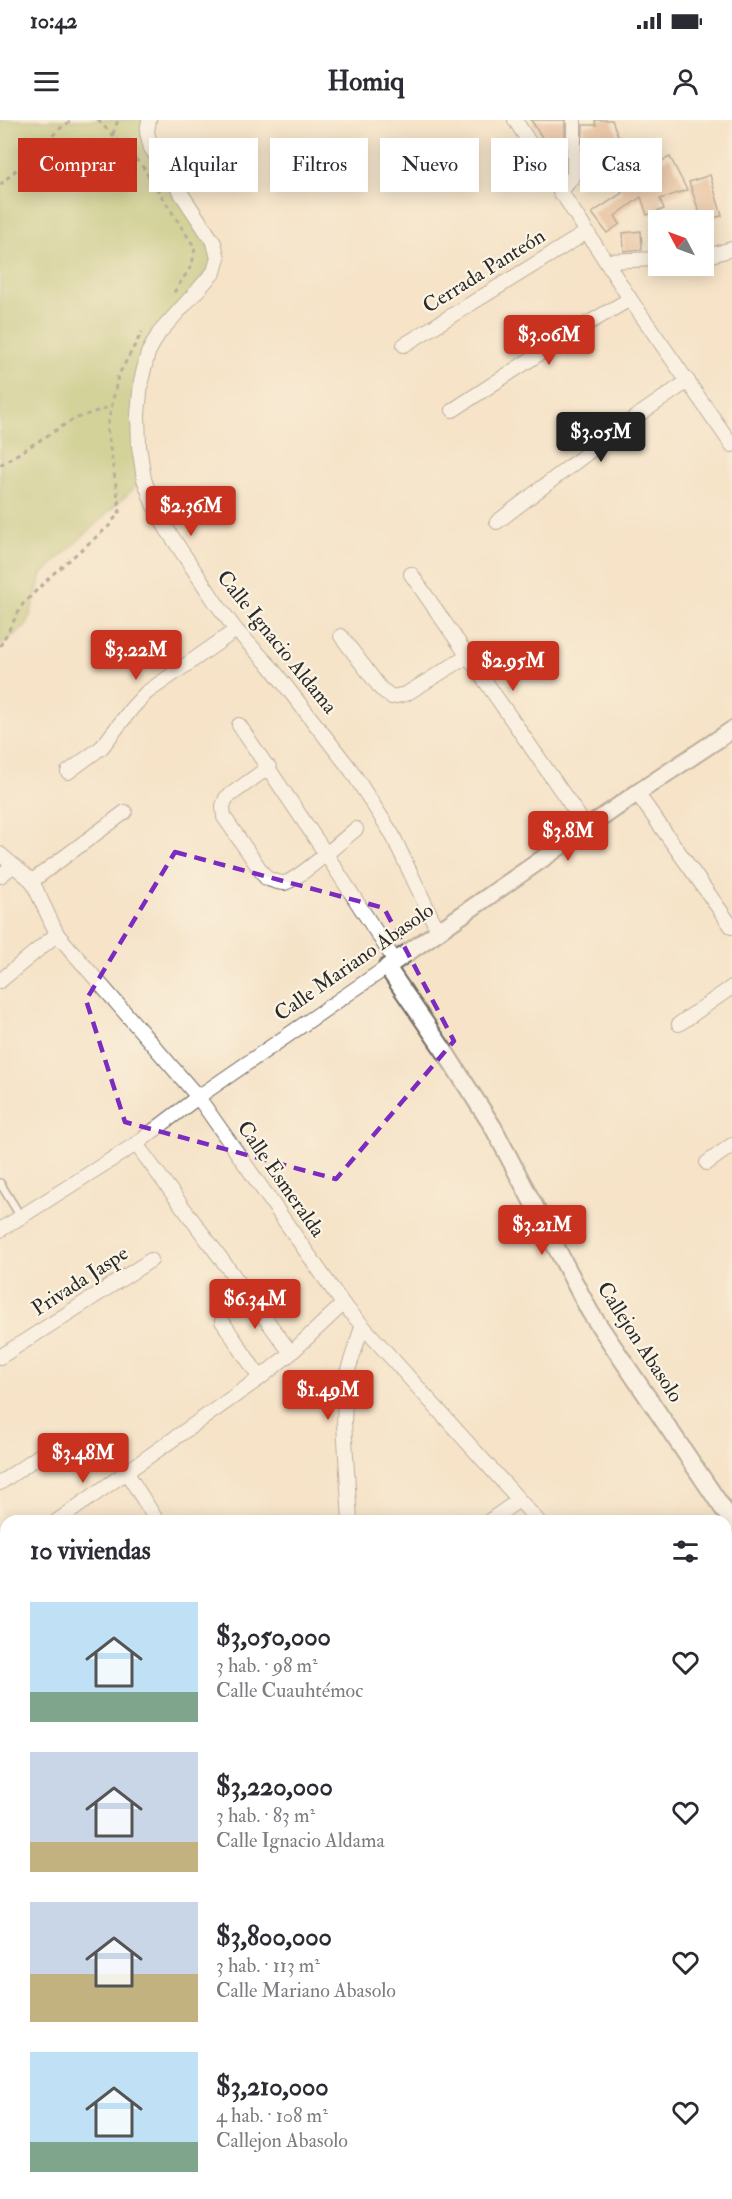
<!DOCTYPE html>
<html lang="es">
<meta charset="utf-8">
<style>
body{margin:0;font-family:"IM FELL Double Pica",serif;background:#f7f7f7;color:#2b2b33;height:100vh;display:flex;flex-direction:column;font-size:22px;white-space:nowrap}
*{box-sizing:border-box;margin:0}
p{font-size:20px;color:#7c7c81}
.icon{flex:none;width:33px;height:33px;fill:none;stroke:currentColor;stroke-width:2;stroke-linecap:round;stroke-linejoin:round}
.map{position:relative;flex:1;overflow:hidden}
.details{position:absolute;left:0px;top:1395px;width:732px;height:684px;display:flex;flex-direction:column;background:#fff;border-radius:18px 18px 0 0;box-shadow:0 3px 15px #0003}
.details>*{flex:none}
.top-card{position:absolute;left:18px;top:18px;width:696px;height:54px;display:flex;gap:12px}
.needle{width:39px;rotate:311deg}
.buttons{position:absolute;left:648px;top:90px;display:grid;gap:12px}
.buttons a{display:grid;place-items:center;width:66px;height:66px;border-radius:0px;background:#fff;box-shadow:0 3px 15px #0003;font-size:30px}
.price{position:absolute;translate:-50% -51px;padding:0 14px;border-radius:6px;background:#c8321e;color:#fff;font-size:20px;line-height:39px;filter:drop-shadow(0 2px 3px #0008)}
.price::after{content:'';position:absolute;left:50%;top:36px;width:18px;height:14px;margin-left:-9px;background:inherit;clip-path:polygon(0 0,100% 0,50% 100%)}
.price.current{background:#222;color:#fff}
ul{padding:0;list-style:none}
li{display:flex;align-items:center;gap:18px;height:150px;padding:0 30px}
li span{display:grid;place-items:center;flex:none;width:168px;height:120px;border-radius:0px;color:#555}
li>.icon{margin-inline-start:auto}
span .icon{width:72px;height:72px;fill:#fffc;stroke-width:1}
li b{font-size:26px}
h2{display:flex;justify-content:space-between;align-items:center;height:72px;padding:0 30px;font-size:26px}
.chip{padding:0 21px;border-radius:0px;background:#fff;box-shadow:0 3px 15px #0003;font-size:21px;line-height:54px}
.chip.current{background:#c8321e;color:#fff}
.status{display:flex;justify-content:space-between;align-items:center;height:42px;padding:0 30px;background:#fff;direction:ltr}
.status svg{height:16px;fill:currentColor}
header{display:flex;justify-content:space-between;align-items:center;height:78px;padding:0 30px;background:#fff;font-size:27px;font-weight:700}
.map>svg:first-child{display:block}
.green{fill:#a8bc61;stroke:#6a7446;stroke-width:1.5}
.building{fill:#dba07b}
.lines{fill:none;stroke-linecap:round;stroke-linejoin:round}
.service-casing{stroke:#726b62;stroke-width:10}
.minor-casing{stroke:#726b62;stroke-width:16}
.tertiary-casing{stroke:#726b62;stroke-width:20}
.path{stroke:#726b62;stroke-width:3;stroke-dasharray:4.5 4.5;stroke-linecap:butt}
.service{stroke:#fff;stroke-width:7}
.minor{stroke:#fff;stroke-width:14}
.tertiary{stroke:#fff;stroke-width:16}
.marked{fill:none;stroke:#7b2cbf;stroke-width:4.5;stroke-dasharray:12 8;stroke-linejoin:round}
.labels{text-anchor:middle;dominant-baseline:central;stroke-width:4.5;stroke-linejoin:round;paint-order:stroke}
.street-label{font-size:21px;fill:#2b2b2b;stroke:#fcf5e5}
</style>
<div class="status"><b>10:42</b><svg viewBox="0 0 49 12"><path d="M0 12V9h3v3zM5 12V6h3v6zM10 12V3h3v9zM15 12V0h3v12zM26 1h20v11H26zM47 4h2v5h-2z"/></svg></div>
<header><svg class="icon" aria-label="menu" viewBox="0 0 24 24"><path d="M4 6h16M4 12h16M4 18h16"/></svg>Homiq<svg class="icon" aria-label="person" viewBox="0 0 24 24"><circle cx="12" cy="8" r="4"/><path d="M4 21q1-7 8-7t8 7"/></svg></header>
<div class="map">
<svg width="732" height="2079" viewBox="0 0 732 2079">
<rect width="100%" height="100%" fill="#fcf5e5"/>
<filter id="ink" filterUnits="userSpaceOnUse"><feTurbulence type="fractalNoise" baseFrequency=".0167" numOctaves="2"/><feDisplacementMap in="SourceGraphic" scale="12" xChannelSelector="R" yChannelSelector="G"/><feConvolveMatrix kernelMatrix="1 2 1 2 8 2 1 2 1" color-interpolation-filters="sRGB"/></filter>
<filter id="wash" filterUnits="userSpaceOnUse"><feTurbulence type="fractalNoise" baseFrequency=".008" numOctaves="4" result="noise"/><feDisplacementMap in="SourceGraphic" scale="24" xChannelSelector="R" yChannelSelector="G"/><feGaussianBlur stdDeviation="1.35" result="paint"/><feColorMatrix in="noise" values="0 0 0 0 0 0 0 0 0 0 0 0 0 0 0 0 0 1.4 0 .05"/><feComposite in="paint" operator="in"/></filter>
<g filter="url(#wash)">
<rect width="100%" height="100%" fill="#f5e3c8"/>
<polygon class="green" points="0,0 149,0 147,12 218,138 159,213 141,261 144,359 42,454 27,505 0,526"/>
<g id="blocks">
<g class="building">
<polygon points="531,0 565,0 565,27 551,37 542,25 545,22"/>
<polygon points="595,0 612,0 618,16 613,17 631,55 670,37 687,70 660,79 664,89 647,95 641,77 615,96 620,104 607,113 592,93 622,73 614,56 582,59 583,5 596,5"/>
<polygon points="710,55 722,96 702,100 689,62"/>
<polygon points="641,111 642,129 624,131 623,113"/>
</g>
</g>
</g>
<g filter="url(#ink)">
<use href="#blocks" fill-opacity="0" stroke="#726b62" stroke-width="1.5"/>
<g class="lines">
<defs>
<polyline id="service" points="0,1063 21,1097"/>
<g id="minor">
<polyline points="149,0 147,12 151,28 214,123 218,138 214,152 159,213 148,233 141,261 138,295 139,326 144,359 153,384 166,408 216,483 236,510 271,547 351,650 392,714 438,811"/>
<polyline points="515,0 630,179 732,325"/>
<polyline points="560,73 574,55 574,0"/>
<polyline points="704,137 732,129"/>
<polyline points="606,141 658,139"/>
<polyline points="404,225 587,112"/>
<polyline points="453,290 568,215 630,179"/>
<polyline points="497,402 624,305 688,261"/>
<polyline points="411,454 587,708"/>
<polyline points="341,516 381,569 392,577 406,574 468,536"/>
<polyline points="239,605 326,734 395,841"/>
<path d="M 269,647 L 226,678 L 223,686 L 224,697 L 266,758 C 272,760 277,763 284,763 C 296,761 344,719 356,709"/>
<polyline points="68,652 102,627 132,588 146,573 236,510"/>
<polyline points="637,673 732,807"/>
<polyline points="0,734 32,761 57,814 198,977 343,1184 538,1401"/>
<polyline points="0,756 13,746"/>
<polyline points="32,761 125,692"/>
<polyline points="0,861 57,814"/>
<polyline points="679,904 732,867"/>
<polyline points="136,1024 291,1233"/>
<polyline points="707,1043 732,1025"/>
<polyline points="0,1110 136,1024 198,977 387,847"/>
<polyline points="222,1201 260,1258"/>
<polyline points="0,1237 151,1140"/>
<polyline points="127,1353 157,1401"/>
<polyline points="0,1363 46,1331"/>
<polyline points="57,1401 260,1258 291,1233 343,1184"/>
<polyline points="350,1401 344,1303 346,1256 362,1207"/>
<polyline points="489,1401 519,1380"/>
<polyline points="0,1440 6,1436"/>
<polyline points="0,1538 6,1535"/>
<polyline points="726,1569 732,1573"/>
<polyline points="0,1579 6,1580"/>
<polyline points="726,1588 732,1584"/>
<polyline points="0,1702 6,1698"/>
<polyline points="726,1717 732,1712"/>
<polyline points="0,1743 6,1758"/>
<polyline points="726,1802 732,1797"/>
<polyline points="0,1826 6,1819"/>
<polyline points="0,1883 6,1879"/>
<polyline points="0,1999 6,1995"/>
<polyline points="427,2073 429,2079"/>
<polyline points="3,2079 12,2073"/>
<polyline points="65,2079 66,2073"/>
<polyline points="501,2079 513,2073"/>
</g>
<g id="tertiary">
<polyline points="732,610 637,673 387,847 445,932 493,1007 590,1192 732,1402"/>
<polyline points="726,2030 732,2026"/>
<polyline points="641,2079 651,2073"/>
</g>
</defs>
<use href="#service" class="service-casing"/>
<use href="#minor" class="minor-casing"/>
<use href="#tertiary" class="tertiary-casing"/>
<g class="path">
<polyline points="98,0 143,47 195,128 192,145 173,174"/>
<polyline points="113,14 118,0"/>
<polyline points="0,65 64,5 74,0"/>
<polyline points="0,345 74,299 112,286"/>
<polyline points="0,526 23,484 54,453 109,406 120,391 107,308 118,256 142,212"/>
</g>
<use href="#service" class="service"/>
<use href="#minor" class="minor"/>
<use href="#tertiary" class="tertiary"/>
</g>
</g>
<path d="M0 0H732V2079H0ZM 175,732 L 384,788 L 454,921 L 336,1059 L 125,1002 L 86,880 Z" fill="#f5e3c8" fill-opacity=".55" fill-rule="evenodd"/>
<path class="marked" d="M 175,732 L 384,788 L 454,921 L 336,1059 L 125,1002 L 86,880 Z"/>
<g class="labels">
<g class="street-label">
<text transform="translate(484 151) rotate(-32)">Cerrada Panteón</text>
<text transform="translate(277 522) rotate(51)">Calle Ignacio Aldama</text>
<text transform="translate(354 842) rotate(-35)">Calle Mariano Abasolo</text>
<text transform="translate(281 1059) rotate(55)">Calle Esmeralda</text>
<text transform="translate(80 1161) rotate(-33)">Privada Jaspe</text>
<text transform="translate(640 1222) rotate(57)">Callejon Abasolo</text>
</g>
</g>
</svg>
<div class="buttons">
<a><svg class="needle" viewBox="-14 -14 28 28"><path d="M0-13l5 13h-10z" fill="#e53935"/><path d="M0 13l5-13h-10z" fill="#7c7c81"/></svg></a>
</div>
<b class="price" style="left:549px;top:246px">$3.06M</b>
<b class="price current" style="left:601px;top:343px">$3.05M</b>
<b class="price" style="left:191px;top:417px">$2.36M</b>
<b class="price" style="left:136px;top:561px">$3.22M</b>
<b class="price" style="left:513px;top:572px">$2.95M</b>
<b class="price" style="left:568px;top:742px">$3.8M</b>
<b class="price" style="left:542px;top:1136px">$3.21M</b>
<b class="price" style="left:255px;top:1210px">$6.34M</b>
<b class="price" style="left:328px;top:1301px">$1.49M</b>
<b class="price" style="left:83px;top:1364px">$3.48M</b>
<div class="top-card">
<a class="chip current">Comprar</a>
<a class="chip">Alquilar</a>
<a class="chip">Filtros</a>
<a class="chip">Nuevo</a>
<a class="chip">Piso</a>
<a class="chip">Casa</a>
</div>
<section class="details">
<h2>10 viviendas<svg class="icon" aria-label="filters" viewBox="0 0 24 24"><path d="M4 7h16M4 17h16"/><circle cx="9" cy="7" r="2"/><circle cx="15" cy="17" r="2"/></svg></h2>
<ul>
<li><span style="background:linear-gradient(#bfe0f5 75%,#7fa58c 0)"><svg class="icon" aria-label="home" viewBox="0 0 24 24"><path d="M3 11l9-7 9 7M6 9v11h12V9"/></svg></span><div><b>$3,050,000</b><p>3 hab. · 98 m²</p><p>Calle Cuauhtémoc</p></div><svg class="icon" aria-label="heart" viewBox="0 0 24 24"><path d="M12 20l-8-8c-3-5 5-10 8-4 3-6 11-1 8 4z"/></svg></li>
<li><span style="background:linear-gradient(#c9d6e8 75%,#c2b280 0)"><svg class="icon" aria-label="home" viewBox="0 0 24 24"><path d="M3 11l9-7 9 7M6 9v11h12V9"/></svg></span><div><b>$3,220,000</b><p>3 hab. · 83 m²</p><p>Calle Ignacio Aldama</p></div><svg class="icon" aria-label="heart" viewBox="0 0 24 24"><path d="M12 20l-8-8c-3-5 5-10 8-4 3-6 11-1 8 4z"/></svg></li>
<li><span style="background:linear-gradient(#c9d6e8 60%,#c2b280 0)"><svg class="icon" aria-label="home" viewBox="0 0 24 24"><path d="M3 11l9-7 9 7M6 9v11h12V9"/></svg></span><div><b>$3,800,000</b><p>3 hab. · 113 m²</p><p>Calle Mariano Abasolo</p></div><svg class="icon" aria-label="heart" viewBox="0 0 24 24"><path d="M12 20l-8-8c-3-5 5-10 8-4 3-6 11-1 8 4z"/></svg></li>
<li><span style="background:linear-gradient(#bfe0f5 75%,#7fa58c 0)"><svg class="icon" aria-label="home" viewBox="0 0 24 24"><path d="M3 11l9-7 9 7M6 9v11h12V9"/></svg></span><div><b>$3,210,000</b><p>4 hab. · 108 m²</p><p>Callejon Abasolo</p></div><svg class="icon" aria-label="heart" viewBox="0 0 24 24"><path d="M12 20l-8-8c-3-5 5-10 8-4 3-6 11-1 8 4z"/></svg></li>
</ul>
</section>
</div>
